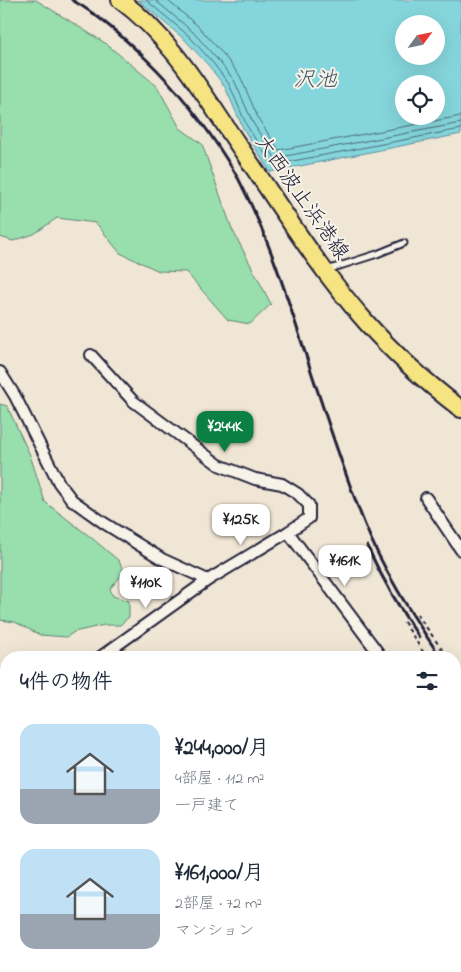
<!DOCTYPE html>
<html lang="ja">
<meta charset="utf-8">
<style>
body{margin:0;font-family:"Indie Flower","Klee One",sans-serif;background:#f6f6f7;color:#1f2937;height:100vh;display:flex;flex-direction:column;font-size:19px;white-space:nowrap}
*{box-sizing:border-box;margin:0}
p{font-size:16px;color:#747a83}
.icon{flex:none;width:28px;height:28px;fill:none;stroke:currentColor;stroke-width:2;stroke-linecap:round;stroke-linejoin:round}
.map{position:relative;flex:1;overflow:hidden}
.details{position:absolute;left:0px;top:651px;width:461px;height:321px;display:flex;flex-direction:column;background:#fff;border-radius:20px 20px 0 0;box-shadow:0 5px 20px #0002}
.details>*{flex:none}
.needle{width:32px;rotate:57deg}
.controls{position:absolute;left:395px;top:15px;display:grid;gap:10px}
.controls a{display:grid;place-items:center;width:50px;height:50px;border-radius:50%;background:#fff;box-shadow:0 5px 20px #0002;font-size:25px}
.price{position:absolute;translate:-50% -42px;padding:0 11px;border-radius:10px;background:#fff;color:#222;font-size:16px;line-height:32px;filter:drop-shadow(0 1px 2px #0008)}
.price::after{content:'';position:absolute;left:50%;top:30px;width:15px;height:11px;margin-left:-8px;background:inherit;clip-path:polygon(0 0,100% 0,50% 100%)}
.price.active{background:#0b8043;color:#fff}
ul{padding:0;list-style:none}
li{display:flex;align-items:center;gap:15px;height:125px;padding:0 20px}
li span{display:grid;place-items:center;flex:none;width:140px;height:100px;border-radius:15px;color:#555}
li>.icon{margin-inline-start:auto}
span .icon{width:60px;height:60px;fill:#fffc;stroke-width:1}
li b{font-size:21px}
h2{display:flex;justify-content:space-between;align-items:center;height:60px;padding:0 20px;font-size:21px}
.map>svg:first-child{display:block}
.green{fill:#98dfad;stroke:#5d8074}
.water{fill:#85d6dc;stroke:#5d8e9c;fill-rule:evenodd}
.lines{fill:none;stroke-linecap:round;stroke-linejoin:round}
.shore{stroke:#4a6a7b;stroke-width:1}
.river{stroke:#85d6dc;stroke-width:20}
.service-casing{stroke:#22223b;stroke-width:9}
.minor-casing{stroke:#22223b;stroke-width:14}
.primary-casing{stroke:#22223b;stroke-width:20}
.path{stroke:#22223b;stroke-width:2;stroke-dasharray:4 4;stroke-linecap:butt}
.service{stroke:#f7f3e8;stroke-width:5}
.minor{stroke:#f7f3e8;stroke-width:10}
.primary{stroke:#f6e381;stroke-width:16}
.rail{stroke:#22223b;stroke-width:3}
.labels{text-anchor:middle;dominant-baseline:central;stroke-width:4;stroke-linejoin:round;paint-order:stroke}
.street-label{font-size:21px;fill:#22223b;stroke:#f7f3e8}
.water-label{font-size:22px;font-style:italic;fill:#40586b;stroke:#f7f3e8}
</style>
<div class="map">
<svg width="461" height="972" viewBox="0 0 461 972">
<rect width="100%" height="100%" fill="#f0e6d5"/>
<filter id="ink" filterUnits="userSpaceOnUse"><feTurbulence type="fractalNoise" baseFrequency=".02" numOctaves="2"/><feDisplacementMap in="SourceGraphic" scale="10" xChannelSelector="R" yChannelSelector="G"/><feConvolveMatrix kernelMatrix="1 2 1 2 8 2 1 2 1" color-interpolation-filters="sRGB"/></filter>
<g filter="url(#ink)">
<g class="green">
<polygon points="0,0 36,0 105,43 157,86 180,128 202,144 232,229 271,304 250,324 228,320 186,272 159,271 120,253 96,223 57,218 34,234 13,241 0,237"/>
<polygon points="0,404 7,406 30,455 45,502 93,539 119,561 124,572 110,589 113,596 129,601 129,617 120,625 104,625 74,632 67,637 40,635 15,622 0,620"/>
</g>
<path class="water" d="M 138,0 L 461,0 L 461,134 L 270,172 L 243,128 L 225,87 L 209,66 L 185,40 ZM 404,24 L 436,24 L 436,56 L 404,56 ZM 404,84 L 436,84 L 436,116 L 404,116 Z"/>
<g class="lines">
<g class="shore">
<polyline points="146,0 189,36 213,63 229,84 247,126 272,165 461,129"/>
<polyline points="155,0 193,32 217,59 234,80 253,123 275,158 461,123"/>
<polyline points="167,0 198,26 223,54 240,76 259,120 279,150 461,116"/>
</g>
<g class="river">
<polyline points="455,783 461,780"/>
<polyline points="273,972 281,966"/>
</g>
<defs>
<polyline id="service" points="327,270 377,254 404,243"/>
<g id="minor">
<polyline points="91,355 133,401 219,465 255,479 282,484 298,494 309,505 309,518 288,532 208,580 99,658"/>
<polyline points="0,372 15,396 59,483 72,500 104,523 162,559 208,580"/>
<polyline points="426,498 461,550"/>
<polyline points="288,532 382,658"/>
<polyline points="0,710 6,707"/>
<polyline points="455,751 461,758"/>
<polyline points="0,754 6,768"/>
<polyline points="455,773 461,768"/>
<polyline points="455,920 461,908"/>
<polyline points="0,940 6,937"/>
<polyline points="132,966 135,972"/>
<polyline points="260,972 268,966"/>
<polyline points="429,972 432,966"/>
</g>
<path id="primary" d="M 120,0 C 171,37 204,95 239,146 C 280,206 318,268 366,322 C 394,354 427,383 461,409"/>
</defs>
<use href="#service" class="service-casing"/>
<use href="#minor" class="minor-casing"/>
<use href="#primary" class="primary-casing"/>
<g class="path">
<polyline points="417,614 448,658"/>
<polyline points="404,622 427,658"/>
<polyline points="455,668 461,676"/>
<polyline points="455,694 461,701"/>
</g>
<use href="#service" class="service"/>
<use href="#minor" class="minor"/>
<use href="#primary" class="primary"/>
<g class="rail">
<path d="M 72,0 C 100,16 124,38 147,60 C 178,90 204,123 227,160 C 232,168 238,177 242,186 C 266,233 283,284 299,334 C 319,396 339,459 363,520 C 382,569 412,615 441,658"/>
<path d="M 367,546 C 382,578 399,608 419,637"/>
<polyline points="455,677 461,686"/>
</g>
</g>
</g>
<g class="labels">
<g class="street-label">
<text transform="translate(301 198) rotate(55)">大西波止浜港線</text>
</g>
<g class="water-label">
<text x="315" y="81">沢池</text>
</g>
</g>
</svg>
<div class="controls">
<a><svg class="needle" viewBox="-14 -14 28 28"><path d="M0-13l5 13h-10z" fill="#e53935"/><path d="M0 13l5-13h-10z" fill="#747a83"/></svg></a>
<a><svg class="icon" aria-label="locate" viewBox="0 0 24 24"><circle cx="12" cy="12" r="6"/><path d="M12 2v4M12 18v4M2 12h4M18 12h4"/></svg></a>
</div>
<b class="price active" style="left:225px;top:453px">¥244K</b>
<b class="price" style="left:241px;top:546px">¥125K</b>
<b class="price" style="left:345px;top:587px">¥161K</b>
<b class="price" style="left:146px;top:609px">¥110K</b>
<section class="details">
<h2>4件の物件<svg class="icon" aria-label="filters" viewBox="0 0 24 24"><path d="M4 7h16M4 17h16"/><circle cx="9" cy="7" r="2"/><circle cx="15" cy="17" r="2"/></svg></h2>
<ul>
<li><span style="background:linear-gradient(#bfe0f5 65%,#9aa5b1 0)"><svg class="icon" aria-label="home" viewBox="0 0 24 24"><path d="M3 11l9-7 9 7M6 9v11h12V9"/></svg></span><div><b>¥244,000/月</b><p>4部屋 · 112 m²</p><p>一戸建て</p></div></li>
<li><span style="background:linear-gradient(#bfe0f5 65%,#9aa5b1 0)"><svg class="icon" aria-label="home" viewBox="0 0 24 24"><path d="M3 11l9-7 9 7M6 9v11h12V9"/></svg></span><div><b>¥161,000/月</b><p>2部屋 · 72 m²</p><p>マンション</p></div></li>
</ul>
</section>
</div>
